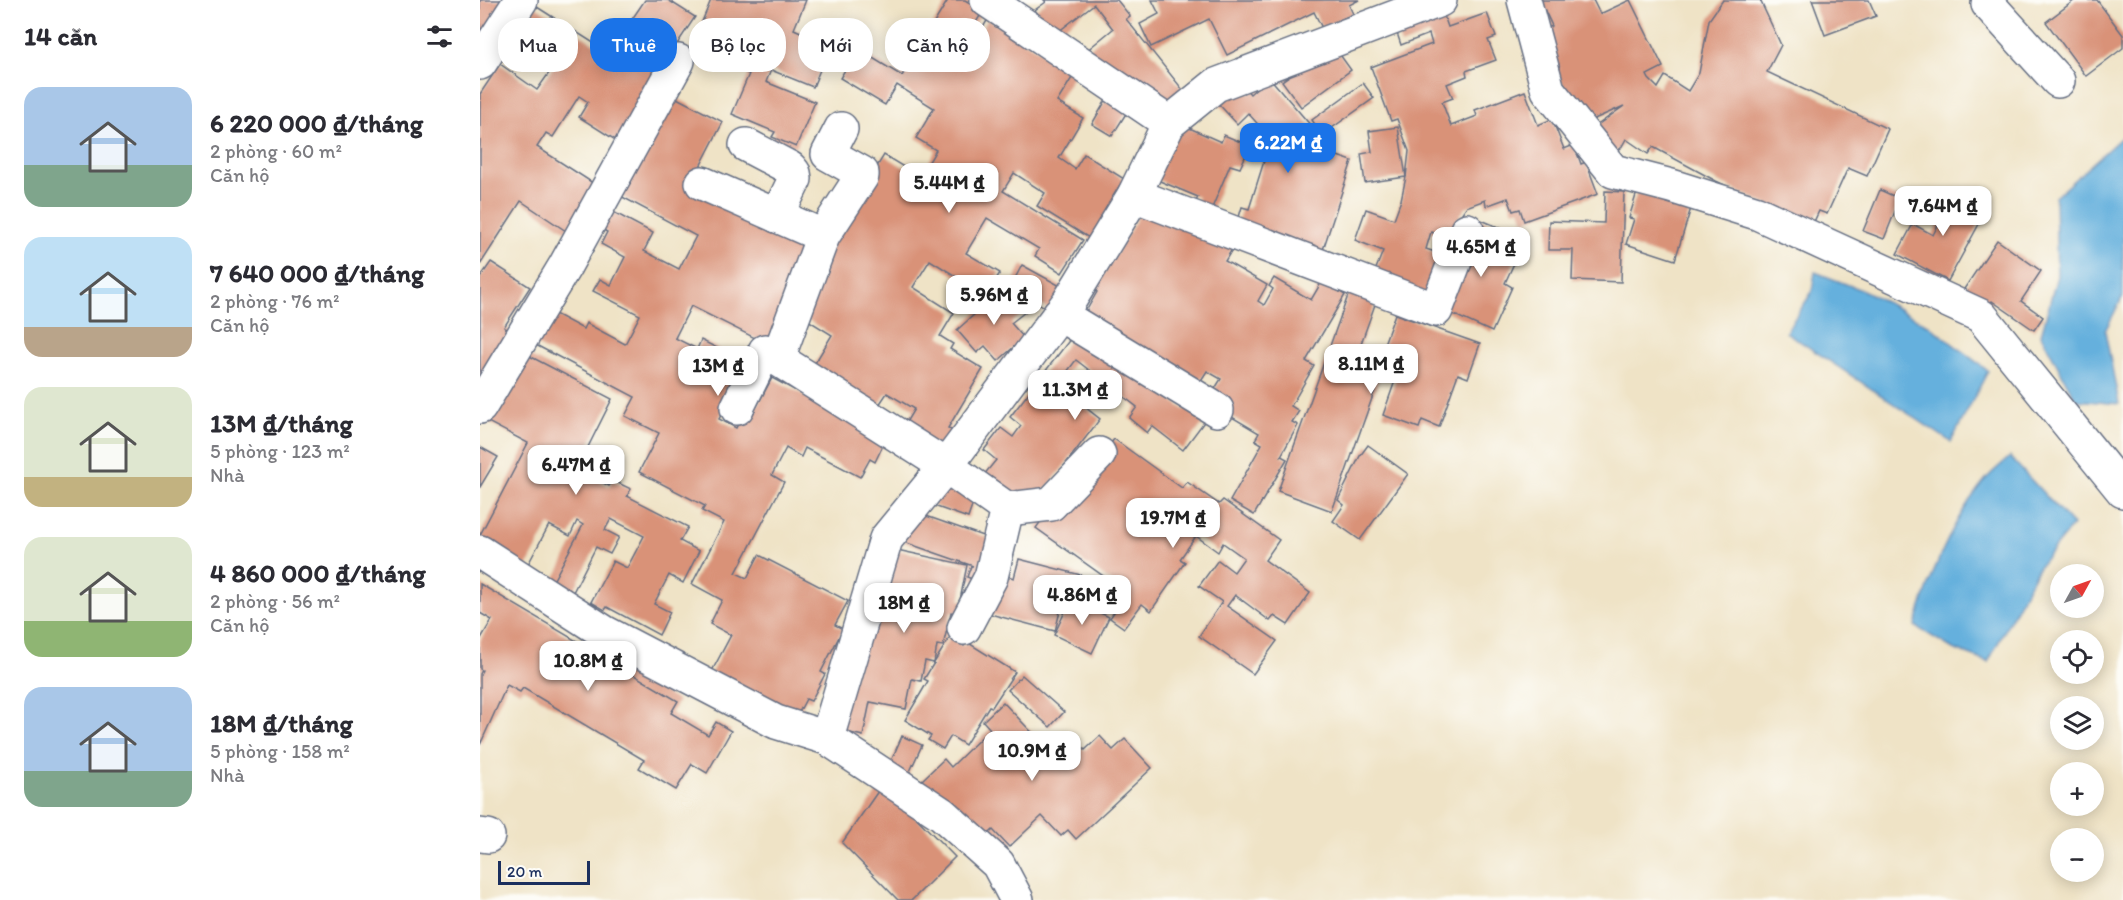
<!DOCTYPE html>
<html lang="vi">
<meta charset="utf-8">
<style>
body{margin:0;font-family:Itim,sans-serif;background:#f2f2f3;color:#2b2b33;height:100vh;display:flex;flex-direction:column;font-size:22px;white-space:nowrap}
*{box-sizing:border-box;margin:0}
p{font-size:20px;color:#7c7c81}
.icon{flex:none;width:33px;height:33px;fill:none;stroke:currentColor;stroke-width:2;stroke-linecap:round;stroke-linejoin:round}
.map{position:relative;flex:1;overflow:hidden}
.side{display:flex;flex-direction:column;background:#fff;width:480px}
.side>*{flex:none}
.top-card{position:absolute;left:18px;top:18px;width:570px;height:54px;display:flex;gap:12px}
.needle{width:39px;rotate:50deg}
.fabs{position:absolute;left:1570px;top:564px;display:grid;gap:12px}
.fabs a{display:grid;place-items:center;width:54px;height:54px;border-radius:50%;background:#fff;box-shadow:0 3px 15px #0003;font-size:30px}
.scale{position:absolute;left:18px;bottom:15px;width:92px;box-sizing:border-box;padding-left:6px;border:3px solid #1b2f5e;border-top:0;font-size:16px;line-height:21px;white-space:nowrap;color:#1b2f5e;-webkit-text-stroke:4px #fdfcf7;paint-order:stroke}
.price{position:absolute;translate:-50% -51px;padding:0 14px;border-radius:12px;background:#fff;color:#222;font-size:20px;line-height:39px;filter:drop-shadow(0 2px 3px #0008)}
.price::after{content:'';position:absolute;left:50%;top:36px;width:18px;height:14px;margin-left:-9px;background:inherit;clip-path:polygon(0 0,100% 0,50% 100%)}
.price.active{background:#1a73e8;color:#fff}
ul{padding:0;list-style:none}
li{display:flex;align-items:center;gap:18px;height:150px;padding:0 24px}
li span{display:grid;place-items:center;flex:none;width:168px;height:120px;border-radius:18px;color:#555}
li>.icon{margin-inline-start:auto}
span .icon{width:72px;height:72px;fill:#fffc;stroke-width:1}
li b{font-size:26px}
h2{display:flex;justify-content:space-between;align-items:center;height:72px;padding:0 24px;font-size:26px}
.tag{padding:0 21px;border-radius:24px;background:#fff;box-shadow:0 3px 15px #0003;font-size:21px;line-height:54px}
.tag.active{background:#1a73e8;color:#fff}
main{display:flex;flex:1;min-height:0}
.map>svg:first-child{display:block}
.water{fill:#65b0dd;stroke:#40709e;stroke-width:1.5}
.building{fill:#d99278}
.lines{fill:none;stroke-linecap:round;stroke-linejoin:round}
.minor-casing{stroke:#656e82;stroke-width:36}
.minor{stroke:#fff;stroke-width:33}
</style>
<main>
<section class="side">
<h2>14 căn<svg class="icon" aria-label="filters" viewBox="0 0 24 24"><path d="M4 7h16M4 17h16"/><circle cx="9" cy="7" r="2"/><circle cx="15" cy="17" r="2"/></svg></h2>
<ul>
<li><span style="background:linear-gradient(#a9c7e8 65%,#7fa58c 0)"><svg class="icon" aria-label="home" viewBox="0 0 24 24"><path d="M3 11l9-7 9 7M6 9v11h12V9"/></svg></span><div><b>6 220 000 ₫/tháng</b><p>2 phòng · 60 m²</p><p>Căn hộ</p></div></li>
<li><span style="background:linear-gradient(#bfe0f5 75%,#b9a48a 0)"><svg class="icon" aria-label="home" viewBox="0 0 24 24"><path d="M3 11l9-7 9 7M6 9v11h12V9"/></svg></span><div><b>7 640 000 ₫/tháng</b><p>2 phòng · 76 m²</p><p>Căn hộ</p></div></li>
<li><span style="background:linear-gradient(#dfe7d0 75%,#c2b280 0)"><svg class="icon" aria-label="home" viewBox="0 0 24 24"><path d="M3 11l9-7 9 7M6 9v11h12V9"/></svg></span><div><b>13M ₫/tháng</b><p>5 phòng · 123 m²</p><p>Nhà</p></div></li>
<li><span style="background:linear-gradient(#dfe7d0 70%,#8fb573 0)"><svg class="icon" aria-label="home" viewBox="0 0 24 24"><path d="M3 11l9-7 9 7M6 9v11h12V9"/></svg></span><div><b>4 860 000 ₫/tháng</b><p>2 phòng · 56 m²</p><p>Căn hộ</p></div></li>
<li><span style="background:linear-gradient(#a9c7e8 70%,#7fa58c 0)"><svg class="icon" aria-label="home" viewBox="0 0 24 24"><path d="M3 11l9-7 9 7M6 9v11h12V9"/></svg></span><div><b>18M ₫/tháng</b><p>5 phòng · 158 m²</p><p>Nhà</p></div></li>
</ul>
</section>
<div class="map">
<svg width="1643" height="900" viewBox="0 0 1643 900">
<rect width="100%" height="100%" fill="#fdfcf7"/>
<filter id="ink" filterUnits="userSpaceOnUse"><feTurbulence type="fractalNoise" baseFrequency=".0167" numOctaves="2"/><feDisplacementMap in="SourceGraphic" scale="12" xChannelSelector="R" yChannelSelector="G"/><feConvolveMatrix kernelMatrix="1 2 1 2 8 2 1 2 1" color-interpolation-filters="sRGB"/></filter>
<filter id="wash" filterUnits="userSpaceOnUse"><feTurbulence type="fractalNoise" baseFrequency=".008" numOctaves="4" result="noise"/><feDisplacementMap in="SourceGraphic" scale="24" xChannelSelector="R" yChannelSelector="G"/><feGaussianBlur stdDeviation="1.35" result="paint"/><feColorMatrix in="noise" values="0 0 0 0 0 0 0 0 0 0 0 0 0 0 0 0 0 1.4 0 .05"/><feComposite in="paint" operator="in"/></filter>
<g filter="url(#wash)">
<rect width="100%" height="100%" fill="#efe3c6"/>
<g class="water">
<polygon points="1643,136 1643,296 1625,331 1639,404 1596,400 1561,335 1577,276 1575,197"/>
<polygon points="1335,272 1389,293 1448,325 1508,371 1471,442 1306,332 1332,292"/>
<path d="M 1530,457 L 1593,525 L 1558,568 L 1508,662 L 1473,649 L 1435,626 C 1451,575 1471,520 1506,479 C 1513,471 1522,464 1530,457 Z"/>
</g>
<g id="blocks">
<g class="building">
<polygon points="0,0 21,0 25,4 0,50"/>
<polygon points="46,0 137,58 148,41 176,59 183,48 148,25 165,0 188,0 215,17 191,53 148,148 99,117 108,102 99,96 73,137 66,133 57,147 116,185 86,231 41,201 0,265 0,94 20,64 57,90 74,66 25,33"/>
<polygon points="231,0 326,0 314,29 350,45 333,87 291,70 286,82 335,102 316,147 292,137 295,132 252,114 269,74 246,64 249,56 232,49 239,32 221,24"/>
<polygon points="468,0 485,0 503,11 492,29 481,22 473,36 491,47 508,19 595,73 577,102 603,118 579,158 595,169 604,154 649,182 614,241 557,206 565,193 534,173 523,191 603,240 582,273 555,256 559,249 507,218 486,253 520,273 506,295 450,260 433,287 474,313 460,336 473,344 470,349 503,369 468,428 477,433 468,449 419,434 434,409 407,393 399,405 329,373 352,335 318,314 339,262 404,155 440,177 456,150 436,138 454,108 417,85 405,105 360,78 378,49 422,76"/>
<polygon points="564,0 637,0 650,16 646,19 707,95 683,113 605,52 633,29 614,4 574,35 555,10 566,2"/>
<polygon points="672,0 879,0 869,5 873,14 842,28 834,12 747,55 729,19 671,47 660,24 679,14"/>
<polygon points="1060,0 1113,0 1120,14 1150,0 1183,67 1167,75 1169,79 1178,88 1185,76 1208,91 1219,73 1229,20 1243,0 1280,0 1301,45 1287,72 1408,129 1387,176 1368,168 1347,214 1339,211 1332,226 1236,181 1173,147 1168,154 1146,139 1141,148 1125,160 1105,134 1144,106 1103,124 1056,34 1072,26"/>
<polygon points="1332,0 1389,0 1396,16 1345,35"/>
<polygon points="1595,0 1617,0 1643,35 1643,48 1606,76 1566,22"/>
<polygon points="961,7 968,27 1007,13 1016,37 1008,40 1016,60 986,71 987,76 967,84 973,98 962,102 971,126 997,116 995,110 1045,91 1058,125 1072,119 1084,149 1094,145 1101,164 1106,162 1118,194 1044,221 1040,209 1033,211 1028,198 1006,206 1005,200 986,207 977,220 970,239 951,232 946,249 964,255 947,302 894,274 903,251 875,240 886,209 914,219 921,200 926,177 885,183 881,154 892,152 889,131 918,127 926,177 929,151 917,119 911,121 891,67 952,44 949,34 921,45 914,24"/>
<polygon points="853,45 871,70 821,107 802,81"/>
<polygon points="789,77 845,142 837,149 872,161 839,262 755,230 762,207 769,209 791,139 768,113 757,124 735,100 757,79 770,94"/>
<polygon points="883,83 894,98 842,135 832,120"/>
<polygon points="189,94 243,122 212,182 334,242 295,348 211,306 195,338 217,349 221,340 253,356 242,377 257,384 239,419 256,428 269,402 277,406 292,378 406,439 395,462 390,459 380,477 325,448 321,457 306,448 292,475 304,482 256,573 267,578 279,555 368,601 355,625 363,629 341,672 345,674 331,701 326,699 316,718 231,673 251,635 230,624 242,600 212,584 244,522 222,511 225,506 159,472 179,433 145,416 155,397 54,344 64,308 103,329 106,323 145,344 160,315 113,291 120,279 131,285 145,257 121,244 127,232 112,223 122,206 173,233 164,251 199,269 216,236 131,191"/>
<polygon points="626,100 647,112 632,136 612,124"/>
<polygon points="698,123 741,142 744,135 770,146 760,168 750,165 727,220 711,213 718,197 675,179"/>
<polygon points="1400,190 1420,199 1404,239 1383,231"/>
<polygon points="1125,191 1144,192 1141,282 1092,280 1093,250 1068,250 1069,221 1124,223"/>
<polygon points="1464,191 1505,213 1468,281 1417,254 1433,224 1453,235 1460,221 1450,216"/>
<polygon points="1157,192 1211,208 1195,260 1146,244 1154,219 1149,218"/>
<polygon points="664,206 754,246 745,261 787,285 778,301 784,305 793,289 789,286 794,278 831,300 842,281 865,295 826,361 834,366 811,406 819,411 812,422 818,425 801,456 807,459 774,515 750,501 782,444 775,440 779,433 745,413 731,395 741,379 727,371 720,382 600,322 617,292 615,290"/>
<polygon points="999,219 1032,233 1022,255 1035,261 1025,283 1032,287 1012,332 959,308"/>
<polygon points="1517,240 1561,271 1541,301 1563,317 1554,330 1512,301 1507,309 1482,292"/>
<polygon points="11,262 50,287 24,327 34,334 0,377 0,278"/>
<polygon points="542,265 584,288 572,311 530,288"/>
<polygon points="524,288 545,312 531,323 544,338 518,361 505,346 497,353 477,330"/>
<polygon points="870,290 897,299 874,363 894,371 915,314 1000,344 988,378 978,374 959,427 942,420 939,428 903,415 916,378 901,373 852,511 798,491"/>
<polygon points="598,329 705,410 709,404 727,418 703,450 672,426 667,433 649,418 657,407 596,360 577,385 620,419 554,505 537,502 503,476 516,460 504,450 521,428 533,437 541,426 530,417"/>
<polygon points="38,350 132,399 104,455 89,447 82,461 129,486 132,480 151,489 147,496 208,527 200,541 219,551 203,583 189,575 174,604 190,612 179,635 127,607 125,610 111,602 133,561 147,568 164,536 131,519 125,530 139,537 130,554 116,547 91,596 71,585 103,525 97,521 90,536 69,525 45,570 0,547 0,535 48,443 2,419"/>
<polygon points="634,439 702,488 707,482 739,504 743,500 799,540 785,560 830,593 808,625 794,616 790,621 755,595 747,606 797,641 773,674 719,636 742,602 719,586 738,560 754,572 764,558 743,543 738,552 716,536 700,559 705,562 671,611 662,604 644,628 630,618 647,593 556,528 575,502 584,509"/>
<polygon points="888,445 928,474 880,540 853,521 864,505 858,500 880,456"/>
<polygon points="0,447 18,457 0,487"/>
<polygon points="462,484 496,495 488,518 454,506"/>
<polygon points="435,512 514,540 505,584 487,577 491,566 493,566 424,542"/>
<polygon points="417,550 487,565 480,600 487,601 484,614 471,612 463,646 457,645 454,663 445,661 441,681 432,679 426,709 390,702 383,736 358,730 402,583 410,585"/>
<polygon points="539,559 601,575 595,595 585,592 575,631 510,614 521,574 534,578"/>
<polygon points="0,584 198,701 191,713 228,735 236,722 251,731 227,773 212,764 196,790 159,768 164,760 43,688 40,692 27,685 0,745 0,674 2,670 0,669 0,640 12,620 0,613"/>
<polygon points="591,599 629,617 612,653 574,635"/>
<polygon points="470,637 484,646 487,642 535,672 512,707 509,706 485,745 471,736 463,749 448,740 451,736 425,720 448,681 444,679"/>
<polygon points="542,675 584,712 570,727 528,690"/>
<polygon points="523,702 562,743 544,759 549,765 567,747 584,764 602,747 605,750 620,736 633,750 645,739 672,768 596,839 588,830 581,836 562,816 529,847 513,830 499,843 441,781 464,759 471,767 510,729 503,721"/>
<polygon points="422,736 442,745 427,778 408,768"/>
<polygon points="403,784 475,857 432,900 418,900 362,843"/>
</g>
</g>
</g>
<g filter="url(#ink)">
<use href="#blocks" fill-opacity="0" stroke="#656e82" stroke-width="1.5"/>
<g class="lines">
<defs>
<g id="minor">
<polyline points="507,0 689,123"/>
<polyline points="1044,0 1068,90 1133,171 1191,186 1277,213 1501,316 1643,491"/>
<polyline points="1508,4 1578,81"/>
<polyline points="0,63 41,0"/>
<polyline points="266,145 310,168 314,173 315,179 297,216"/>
<polyline points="222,183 343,236"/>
<polyline points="654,195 956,310 987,230"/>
<polyline points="579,314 737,410"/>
<polyline points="298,358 343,236 382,176 382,173 348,154 361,129"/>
<polyline points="0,407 85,266 198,61"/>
<polyline points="257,408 285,351 466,466 527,509 511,577 484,628"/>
<polyline points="527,509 571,504 619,454"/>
<polyline points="0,552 124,632 296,722 347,738 406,539 466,466 588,303 654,195 689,123 736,85 960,0"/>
<polyline points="347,738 462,814 518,864 537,900"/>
<polyline points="0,835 8,836"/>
</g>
</defs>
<use href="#minor" class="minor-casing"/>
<use href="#minor" class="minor"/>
</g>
</g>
</svg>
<div class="fabs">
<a><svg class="needle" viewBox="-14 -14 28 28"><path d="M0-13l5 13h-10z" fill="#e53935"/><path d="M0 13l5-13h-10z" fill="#7c7c81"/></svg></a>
<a><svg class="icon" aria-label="locate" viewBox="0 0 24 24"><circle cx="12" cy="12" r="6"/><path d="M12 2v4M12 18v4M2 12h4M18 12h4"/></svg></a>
<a><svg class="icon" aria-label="layers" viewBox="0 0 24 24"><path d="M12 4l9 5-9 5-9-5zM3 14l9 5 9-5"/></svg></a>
<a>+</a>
<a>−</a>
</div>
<div class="scale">20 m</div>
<b class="price active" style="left:808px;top:174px">6.22M ₫</b>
<b class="price" style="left:469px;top:214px">5.44M ₫</b>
<b class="price" style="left:1463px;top:237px">7.64M ₫</b>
<b class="price" style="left:1001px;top:278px">4.65M ₫</b>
<b class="price" style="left:514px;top:326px">5.96M ₫</b>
<b class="price" style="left:891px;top:395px">8.11M ₫</b>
<b class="price" style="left:238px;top:397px">13M ₫</b>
<b class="price" style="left:595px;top:421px">11.3M ₫</b>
<b class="price" style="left:96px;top:496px">6.47M ₫</b>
<b class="price" style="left:693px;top:549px">19.7M ₫</b>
<b class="price" style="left:602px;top:626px">4.86M ₫</b>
<b class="price" style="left:424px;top:634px">18M ₫</b>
<b class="price" style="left:108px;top:692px">10.8M ₫</b>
<b class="price" style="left:552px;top:782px">10.9M ₫</b>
<div class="top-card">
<a class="tag">Mua</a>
<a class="tag active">Thuê</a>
<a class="tag">Bộ lọc</a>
<a class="tag">Mới</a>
<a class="tag">Căn hộ</a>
</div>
</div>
</main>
